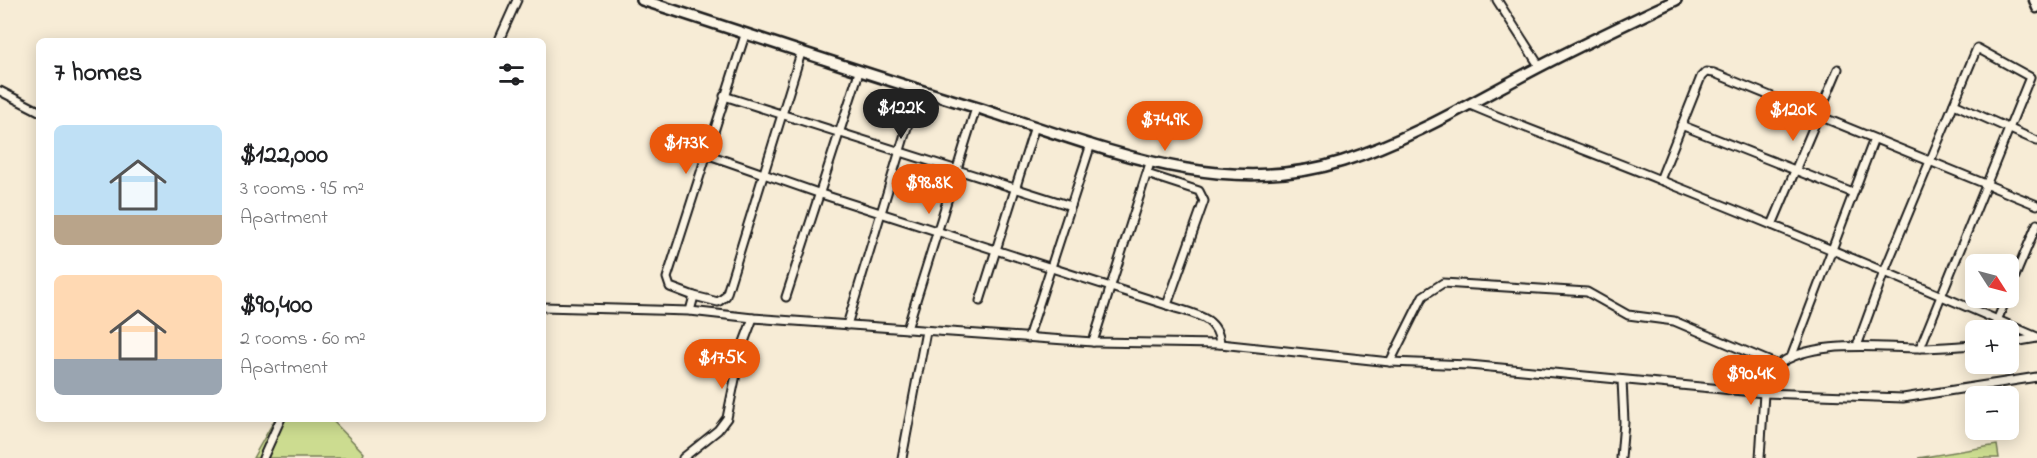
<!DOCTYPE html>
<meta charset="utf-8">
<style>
body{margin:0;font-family:"Indie Flower",sans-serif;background:#f2f2f2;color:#202124;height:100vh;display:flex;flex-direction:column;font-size:22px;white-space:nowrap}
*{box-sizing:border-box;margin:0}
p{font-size:20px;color:#757577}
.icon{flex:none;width:33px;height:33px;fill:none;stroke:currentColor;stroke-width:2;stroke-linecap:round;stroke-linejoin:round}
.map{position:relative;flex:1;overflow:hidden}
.sheet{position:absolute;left:36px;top:38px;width:510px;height:384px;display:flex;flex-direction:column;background:#fff;border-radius:9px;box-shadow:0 3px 15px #0003}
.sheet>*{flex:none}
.needle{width:39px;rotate:126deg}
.tools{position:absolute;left:1965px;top:254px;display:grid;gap:12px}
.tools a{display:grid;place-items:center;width:54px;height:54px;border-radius:9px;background:#fff;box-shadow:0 3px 15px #0003;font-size:30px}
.price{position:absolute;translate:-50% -51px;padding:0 14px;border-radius:21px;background:#ea580c;color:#fff;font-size:20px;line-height:39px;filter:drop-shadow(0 2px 3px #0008)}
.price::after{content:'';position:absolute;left:50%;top:36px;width:18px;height:14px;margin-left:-9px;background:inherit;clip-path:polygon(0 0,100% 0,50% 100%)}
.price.current{background:#222;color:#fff}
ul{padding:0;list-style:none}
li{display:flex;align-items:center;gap:18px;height:150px;padding:0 18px}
li span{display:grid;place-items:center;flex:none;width:168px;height:120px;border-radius:9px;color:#555}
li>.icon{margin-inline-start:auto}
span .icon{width:72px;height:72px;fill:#fffc;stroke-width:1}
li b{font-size:26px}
h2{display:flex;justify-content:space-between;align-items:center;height:72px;padding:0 18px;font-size:26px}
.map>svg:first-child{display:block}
.green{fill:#ccdc90;stroke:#747c56;stroke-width:1.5}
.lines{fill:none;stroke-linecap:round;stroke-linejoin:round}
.minor-casing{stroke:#1c1c1c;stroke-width:11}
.tertiary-casing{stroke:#1c1c1c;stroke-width:13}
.secondary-casing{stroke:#1c1c1c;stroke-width:14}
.minor{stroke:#fcf5e5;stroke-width:7}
.tertiary{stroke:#fcf5e5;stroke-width:8}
.secondary{stroke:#fcf5e5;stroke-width:9}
</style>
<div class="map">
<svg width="2037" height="458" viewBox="0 0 2037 458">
<rect width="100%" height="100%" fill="#f7ecd6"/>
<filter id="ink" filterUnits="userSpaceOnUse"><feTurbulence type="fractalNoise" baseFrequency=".0167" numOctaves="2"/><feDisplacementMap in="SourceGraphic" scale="12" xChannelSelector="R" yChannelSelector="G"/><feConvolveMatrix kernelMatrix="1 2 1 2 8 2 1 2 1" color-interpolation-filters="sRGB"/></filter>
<g filter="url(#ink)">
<g class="green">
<polygon points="275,419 331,419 364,453 362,458 253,458"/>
<polygon points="1997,445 1999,458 1918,458"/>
</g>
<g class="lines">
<defs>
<g id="minor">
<polyline points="1497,0 1540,67"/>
<polyline points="499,40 517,0"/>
<polyline points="0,91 39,111"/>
<polyline points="724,96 1071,206"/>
<polyline points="1954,104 2037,141"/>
<path d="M 1470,105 C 1533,132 1597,154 1660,180 C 1787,230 1912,283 2037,337"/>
<polyline points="1681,125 1853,193"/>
<path d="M 706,154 L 821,194 L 1167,305 C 1191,314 1218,315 1220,344"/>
<polyline points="1147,174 1199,191 1204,201 1167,305"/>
<polyline points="1660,180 1701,77 1706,72 1714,73 2037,205"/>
<polyline points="1772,225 1838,69"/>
<polyline points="2008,293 2037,224"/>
<polyline points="694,296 718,302 726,296 801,53"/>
<polyline points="786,297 859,72"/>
<polyline points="980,301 1035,126"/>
<polyline points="543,307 690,311 753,318 1093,342 1220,344 1390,362 1469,365 1764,393 1903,398 2037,377"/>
<polyline points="690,311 694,296 670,287 667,278 745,35"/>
<polyline points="847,325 918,91"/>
<polyline points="907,329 976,108"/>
<polyline points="1993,330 2007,297"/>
<polyline points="1028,338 1091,144"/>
<polyline points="1093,342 1150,163"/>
<polyline points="2008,343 2037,338"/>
<polyline points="1857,346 1884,272 1977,48 2030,77 1920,348"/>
<polyline points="1792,355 1874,139"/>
<path d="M 1390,362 L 1423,296 L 1443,283 L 1587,292 L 1628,315 L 1674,321 L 1778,365 C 1812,339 1878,348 1919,348 C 1938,348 1957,346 1976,345"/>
<polyline points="263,458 281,418"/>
<polyline points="683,458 718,430 727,418 741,350 753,318"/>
<polyline points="902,458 926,331"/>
<polyline points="1621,458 1624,422 1622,380"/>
<polyline points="1760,458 1764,393 1778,365"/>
</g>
<polyline id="tertiary" points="2034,0 2037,8"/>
<path id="secondary" d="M 642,0 C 754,36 866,74 978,108 C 1096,145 1219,201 1343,161 C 1412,139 1474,101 1537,68 C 1583,44 1630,22 1676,0"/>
</defs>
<use href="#minor" class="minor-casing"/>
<use href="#tertiary" class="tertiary-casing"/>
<use href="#secondary" class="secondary-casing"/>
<use href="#minor" class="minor"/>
<use href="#tertiary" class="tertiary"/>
<use href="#secondary" class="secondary"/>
</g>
</g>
</svg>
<div class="tools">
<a><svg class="needle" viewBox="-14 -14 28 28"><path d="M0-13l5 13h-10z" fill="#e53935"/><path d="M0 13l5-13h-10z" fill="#757577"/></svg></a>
<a>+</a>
<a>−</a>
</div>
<b class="price current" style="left:901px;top:140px">$122K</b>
<b class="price" style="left:1793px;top:142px">$120K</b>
<b class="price" style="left:1165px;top:152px">$74.9K</b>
<b class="price" style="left:686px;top:175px">$173K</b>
<b class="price" style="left:929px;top:215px">$98.8K</b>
<b class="price" style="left:722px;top:390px">$175K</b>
<b class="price" style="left:1751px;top:406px">$90.4K</b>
<section class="sheet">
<h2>7 homes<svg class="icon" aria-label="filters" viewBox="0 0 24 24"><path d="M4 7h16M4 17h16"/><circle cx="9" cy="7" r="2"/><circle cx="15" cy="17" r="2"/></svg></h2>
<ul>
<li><span style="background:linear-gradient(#bfe0f5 75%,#b9a48a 0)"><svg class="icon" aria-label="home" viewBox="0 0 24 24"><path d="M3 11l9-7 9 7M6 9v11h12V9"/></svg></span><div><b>$122,000</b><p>3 rooms · 95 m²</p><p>Apartment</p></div></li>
<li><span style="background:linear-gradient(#ffd9b3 70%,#9aa5b1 0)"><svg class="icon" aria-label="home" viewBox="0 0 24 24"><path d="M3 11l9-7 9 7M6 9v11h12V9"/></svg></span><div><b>$90,400</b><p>2 rooms · 60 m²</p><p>Apartment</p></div></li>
</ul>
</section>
</div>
